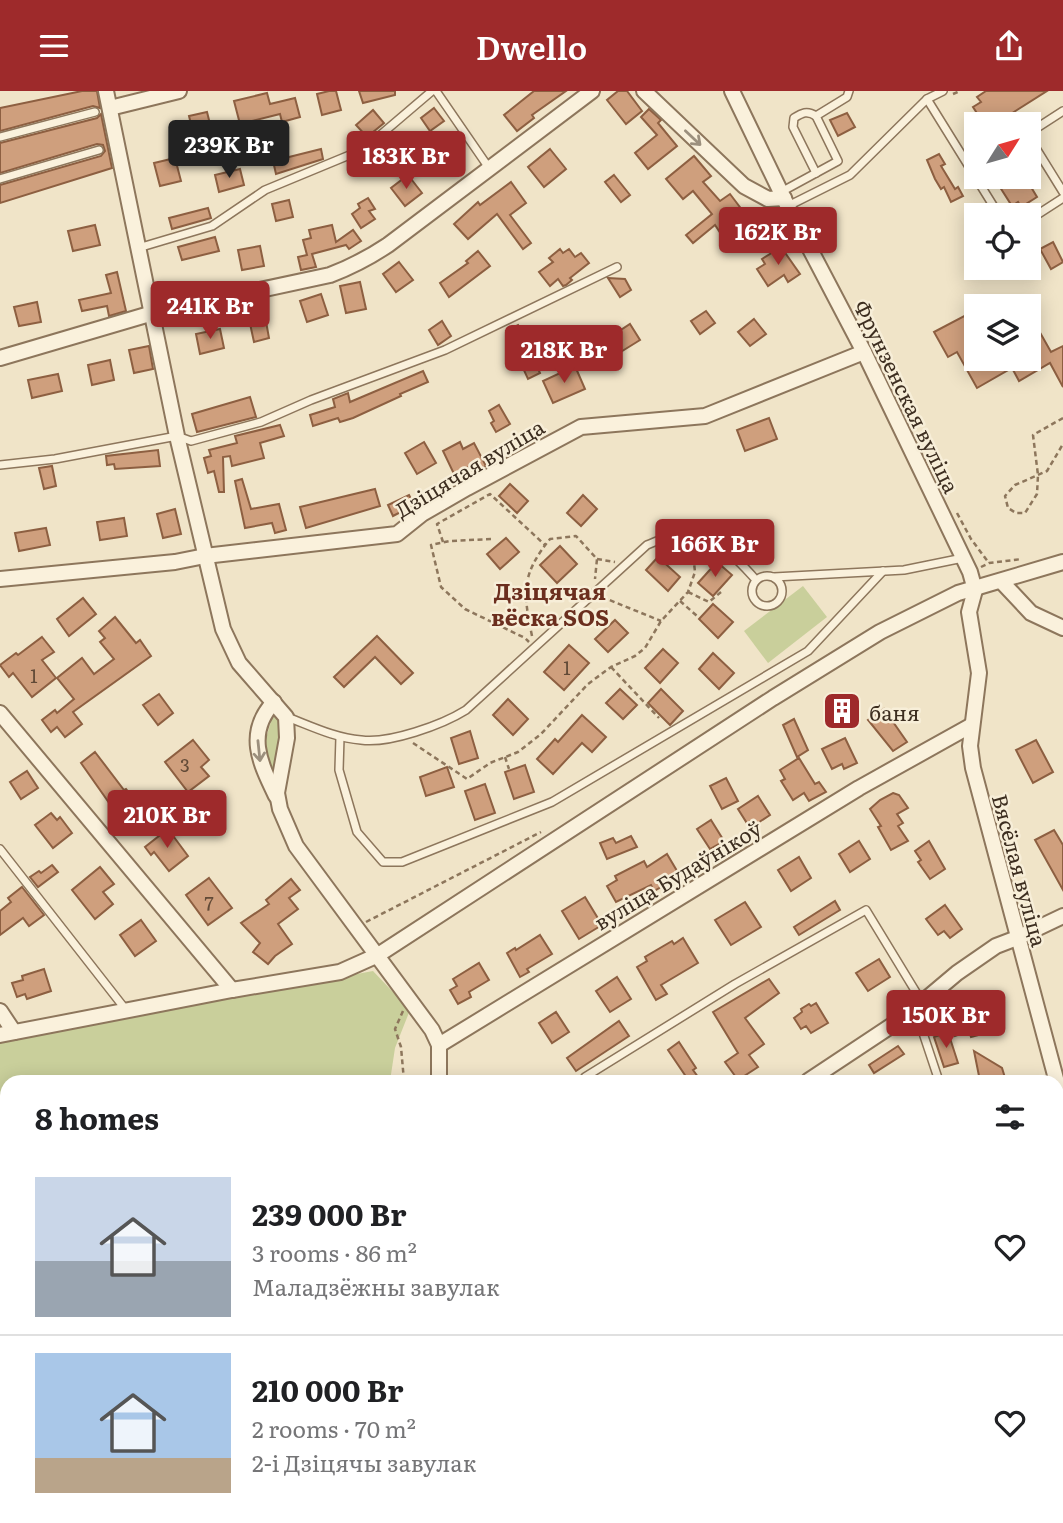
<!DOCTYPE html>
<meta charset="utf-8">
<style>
body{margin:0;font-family:Literata,serif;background:#f2f2f2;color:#202124;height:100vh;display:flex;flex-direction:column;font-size:26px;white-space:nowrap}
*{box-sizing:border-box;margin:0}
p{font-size:23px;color:#757577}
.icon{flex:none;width:38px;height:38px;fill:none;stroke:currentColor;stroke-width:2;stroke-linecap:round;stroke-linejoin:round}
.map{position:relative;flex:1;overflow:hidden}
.side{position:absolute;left:0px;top:984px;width:1064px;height:450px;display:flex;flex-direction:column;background:#fff;border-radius:21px 21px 0 0;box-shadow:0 4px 18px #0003}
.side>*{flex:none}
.needle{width:46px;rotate:53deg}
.tools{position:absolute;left:964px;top:21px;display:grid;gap:14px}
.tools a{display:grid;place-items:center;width:77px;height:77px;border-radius:0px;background:#fff;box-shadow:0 4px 18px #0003;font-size:35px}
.price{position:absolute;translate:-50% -60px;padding:0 16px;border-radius:7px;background:#9e2a2b;color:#fff;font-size:23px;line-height:46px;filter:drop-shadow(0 2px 4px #0008)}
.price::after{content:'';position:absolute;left:50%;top:42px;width:21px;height:16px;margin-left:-10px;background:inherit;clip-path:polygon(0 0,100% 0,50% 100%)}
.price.active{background:#222;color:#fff}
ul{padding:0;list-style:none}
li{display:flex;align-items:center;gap:21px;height:175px;padding:0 35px}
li+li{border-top:2px solid #e0e0e0}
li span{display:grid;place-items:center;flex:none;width:196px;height:140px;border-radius:0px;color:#555}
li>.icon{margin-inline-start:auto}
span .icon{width:84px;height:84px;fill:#fffc;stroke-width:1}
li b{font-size:30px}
h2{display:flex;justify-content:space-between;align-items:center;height:84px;padding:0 35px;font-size:30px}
header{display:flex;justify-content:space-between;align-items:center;height:91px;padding:0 35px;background:#9e2a2b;color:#fff;font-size:32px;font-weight:600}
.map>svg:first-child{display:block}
.green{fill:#c9cf9b}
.building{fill:#cf9f7d;stroke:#8d5f41;stroke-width:2}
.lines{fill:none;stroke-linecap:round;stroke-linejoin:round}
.service-casing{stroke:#8d765c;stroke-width:10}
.minor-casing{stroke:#8d765c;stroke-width:18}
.path{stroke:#8d765c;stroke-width:2.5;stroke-dasharray:5 3.5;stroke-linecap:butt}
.service{stroke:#faf1dc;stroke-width:7}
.minor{stroke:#faf1dc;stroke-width:14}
.oneway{stroke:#9c907e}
.labels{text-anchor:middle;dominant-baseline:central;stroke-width:5;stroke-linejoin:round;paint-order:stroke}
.number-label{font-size:18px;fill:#624a37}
.street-label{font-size:21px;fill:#3d2e20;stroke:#f7eed8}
.poi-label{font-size:21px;fill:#3d2e20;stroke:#f7eed8;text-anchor:start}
.neighbourhood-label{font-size:23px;font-weight:bold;fill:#6b2e1e;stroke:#f7eed8}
</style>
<header><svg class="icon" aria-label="menu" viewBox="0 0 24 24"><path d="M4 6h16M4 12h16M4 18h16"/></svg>Dwello<svg class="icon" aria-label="share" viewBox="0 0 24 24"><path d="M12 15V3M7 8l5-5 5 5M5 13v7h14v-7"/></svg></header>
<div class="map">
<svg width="1063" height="1432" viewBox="0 0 1063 1432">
<rect width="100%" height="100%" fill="#f0e4c8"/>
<g class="green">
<polygon points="803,495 827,526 768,572 744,540"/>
<polygon points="274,620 282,634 274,678 268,675 265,651"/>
<polygon points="373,880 410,919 395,957 390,990 7,990 7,1259 0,1254 0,950"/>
</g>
<g class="building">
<polygon points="82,0 97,0 100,17 93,15 0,40 0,17"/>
<polygon points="329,0 336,0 341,19 322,24 317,3"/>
<polygon points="359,0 395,0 395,4 363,12"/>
<polygon points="534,0 566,0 532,24 534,27 517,40 504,24"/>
<polygon points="618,0 627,0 642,20 626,33 607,9"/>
<polygon points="986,0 1047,0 995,33 984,33 973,16 981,11 977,6"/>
<polygon points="267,2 270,13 295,7 300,26 282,31 280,23 240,33 234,10"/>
<polygon points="434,17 444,30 430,40 421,27"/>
<polygon points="649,18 661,29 658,32 677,55 648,78 635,62 657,44 641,26"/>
<polygon points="373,19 384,32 367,46 356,34"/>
<polygon points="207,21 212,41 194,45 189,25"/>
<polygon points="847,22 855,36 838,45 830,29"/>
<polygon points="101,23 112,77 0,112 0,94 101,65 105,60 103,54 97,53 0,82 0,52 97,27"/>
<polygon points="450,48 462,70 443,80 432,58"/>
<polygon points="321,58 323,68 276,83 273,70"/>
<polygon points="550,58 566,78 544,96 528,76"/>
<polygon points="939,63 945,73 941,75 955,98 958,96 963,105 951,111 944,96 941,98 935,88 927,69"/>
<polygon points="694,65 711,85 703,91 720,110 730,103 749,128 760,120 777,140 767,148 764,144 753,152 737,131 721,143 715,134 693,152 686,144 712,123 693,100 683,108 666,88"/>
<polygon points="175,67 181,90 160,95 154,72"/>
<polygon points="240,78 244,94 219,101 215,84"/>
<polygon points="408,84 422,102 405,115 391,97"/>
<polygon points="614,84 630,104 621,111 605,91"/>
<polygon points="1001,86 1029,86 1034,94 1031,96 1037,106 1021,116 1018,111 1012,115 998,93 1004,89"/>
<polygon points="511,91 526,112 510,124 531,152 523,158 497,123 468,148 454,133 478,111 480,114"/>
<polygon points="368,107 375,118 369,120 375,128 361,137 352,123 360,117 358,113"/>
<polygon points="289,109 293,126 276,130 272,113"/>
<polygon points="208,117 211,127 172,138 169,127"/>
<polygon points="95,134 100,154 73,160 68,140"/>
<polygon points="332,134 336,151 353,139 361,150 349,158 346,154 312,163 316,176 301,179 298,166 307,164 303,149 311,147 309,139"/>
<polygon points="215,146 219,160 182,169 178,156"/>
<polygon points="1053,151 1063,171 1051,178 1040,158"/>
<polygon points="260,155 264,175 242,179 238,159"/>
<polygon points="781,156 800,183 788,191 784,184 768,195 757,178 765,173 762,168"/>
<polygon points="560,158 563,162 569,158 575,166 581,162 589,172 570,187 572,189 566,194 563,195 558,188 550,195 539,181 553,171 549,167"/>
<polygon points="478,160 490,175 449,206 440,192 468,172 466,170"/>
<polygon points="399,171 413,189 396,201 383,183"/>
<polygon points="117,181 126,220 109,225 107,215 82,220 79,209 111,202 106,184"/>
<polygon points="608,187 625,188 631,199 620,206"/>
<polygon points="360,191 366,218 346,222 340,195"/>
<polygon points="321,203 328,224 307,231 300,210"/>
<polygon points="37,211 41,231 19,235 14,216"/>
<polygon points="706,220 715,232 700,243 691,230"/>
<polygon points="1029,222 1051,261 1063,255 1063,296 1050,272 1019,290 1012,277 977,297 957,261 948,266 934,241 968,223 976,238 976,268 1029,268"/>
<polygon points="265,225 269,247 254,251 249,228"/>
<polygon points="754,228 766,243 750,255 738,241"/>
<polygon points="442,230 451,245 438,254 429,239"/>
<polygon points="630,233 640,249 611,267 601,252"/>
<polygon points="518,234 540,282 528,288 506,240"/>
<polygon points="220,238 224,257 200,263 196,243"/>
<polygon points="565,239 576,256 565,263 554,246"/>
<polygon points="149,255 153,278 134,282 129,259"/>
<polygon points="110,269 114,289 92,294 88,274"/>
<polygon points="575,275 585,298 553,312 543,290"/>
<polygon points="423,280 428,291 400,303 401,305 353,327 340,331 338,327 313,335 310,324 335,316 333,308 348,302 350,311"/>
<polygon points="58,283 62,300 32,307 28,289"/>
<polygon points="250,306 256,326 197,341 192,323"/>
<polygon points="499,314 510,333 496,341 491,332 494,330 489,320"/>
<polygon points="769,327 777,348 745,360 737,339"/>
<polygon points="280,334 284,345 260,352 264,367 232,375 230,365 223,366 224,401 219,401 214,380 208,382 204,367 211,365 209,359 237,352 235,345"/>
<polygon points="424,351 436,372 417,383 405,362"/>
<polygon points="460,351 463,358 474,352 486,375 473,381 471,375 454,383 443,360"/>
<polygon points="158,359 160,375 115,378 114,373 107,374 106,365"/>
<polygon points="52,375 56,395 44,398 39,377"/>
<polygon points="242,388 251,418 279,413 286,439 275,442 272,432 245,437 235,390"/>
<polygon points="510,393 528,410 517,422 499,405"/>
<polygon points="375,398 380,415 306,437 300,416"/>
<polygon points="409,404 414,414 393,425 388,414"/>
<polygon points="583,404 597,418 581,435 567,422"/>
<polygon points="175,418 181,443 163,447 157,423"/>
<polygon points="124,427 127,445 100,449 97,431"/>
<polygon points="46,437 50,454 19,460 15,442"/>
<polygon points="506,447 519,461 500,478 487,463"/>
<polygon points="560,455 577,473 557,492 540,474"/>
<polygon points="658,466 680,486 668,500 646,479"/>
<polygon points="717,471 732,484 713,505 698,492"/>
<polygon points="83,507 96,523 69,545 57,528"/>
<polygon points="713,513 733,531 718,547 699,528"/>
<polygon points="115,526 136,552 140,549 151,565 73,621 82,633 65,646 57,636 51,641 42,629 55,619 57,622 74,608 57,587 82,567 94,583 114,568 100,551 105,547 99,540"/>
<polygon points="615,529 628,542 608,561 595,548"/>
<polygon points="377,545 413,582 401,593 375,566 344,596 334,586"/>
<polygon points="42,546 54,561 42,569 56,587 32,606 13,582 9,586 0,574 16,562 18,564"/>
<polygon points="569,554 589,572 564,599 544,581"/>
<polygon points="663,558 678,572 660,592 645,577"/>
<polygon points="713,562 734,582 719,598 699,578"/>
<polygon points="620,598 637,614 623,628 606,612"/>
<polygon points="661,598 683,620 670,634 648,612"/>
<polygon points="159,603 173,622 158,634 143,614"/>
<polygon points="508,608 528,628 513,644 493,624"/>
<polygon points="884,618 907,651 893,660 868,629"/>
<polygon points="582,624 606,646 592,661 582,652 553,683 537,668 555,648 558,651"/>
<polygon points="794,628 808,659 797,666 783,634"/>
<polygon points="470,640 478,667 459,673 451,647"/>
<polygon points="845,647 857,672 844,678 842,673 832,678 822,658"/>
<polygon points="193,649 209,669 201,676 209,685 188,701 165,671"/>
<polygon points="1036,649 1053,681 1033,692 1016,659"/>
<polygon points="95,661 124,699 126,698 140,716 148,710 157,721 145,730 143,727 133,734 129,729 124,733 81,672"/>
<polygon points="799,667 815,693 819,691 826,701 809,710 804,702 793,709 781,690 785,688 780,679"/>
<polygon points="525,674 534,701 514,708 505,681"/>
<polygon points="447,676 454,696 426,705 420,686"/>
<polygon points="27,680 38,697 21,708 10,691"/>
<polygon points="726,687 738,710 722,718 710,695"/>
<polygon points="485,693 495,722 475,729 465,700"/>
<polygon points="893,702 899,704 908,717 897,723 903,732 898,735 908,750 891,759 878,736 881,735 870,718 880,709"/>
<polygon points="758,705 770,724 750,737 738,718"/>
<polygon points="51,722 57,729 60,726 72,742 53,757 35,734"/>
<polygon points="711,729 724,750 710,758 697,738"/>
<polygon points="168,738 188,765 169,780 154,761 151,764 145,756"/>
<polygon points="1054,739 1063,754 1063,799 1035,749"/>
<polygon points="631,745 637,756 607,768 600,752 613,747 616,752"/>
<polygon points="859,750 870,768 850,781 839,763"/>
<polygon points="929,750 945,778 930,788 918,771 921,769 915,760"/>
<polygon points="667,763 680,785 654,800 651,794 616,811 607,795 617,789 615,785 644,770 647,776"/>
<polygon points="799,766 811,787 791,800 778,779"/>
<polygon points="52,774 58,781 38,796 30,786 39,780 41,782"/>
<polygon points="100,776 114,793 103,801 113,813 95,828 72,799"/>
<polygon points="209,787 232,817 208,834 186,804"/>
<polygon points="291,788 300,799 289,807 298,818 278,833 292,853 275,865 268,873 253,861 260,852 241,832 269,813 266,809"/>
<polygon points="22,796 44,824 29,835 23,827 0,844 0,820 11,811 8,807"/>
<polygon points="585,806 602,834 579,848 562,820"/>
<polygon points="835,810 840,819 799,844 794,836"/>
<polygon points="745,811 761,836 731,854 715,829"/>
<polygon points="945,814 962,838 950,847 944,840 938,844 926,828"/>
<polygon points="141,829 156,850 135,865 120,844"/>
<polygon points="540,844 552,863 527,878 529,881 520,886 507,862 515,857 516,859"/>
<polygon points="683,847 698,872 661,894 667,903 656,909 637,876 647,870 645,866 672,850 674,853"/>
<polygon points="879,868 890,886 868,900 856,882"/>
<polygon points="479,872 489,889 469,901 471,906 458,913 450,899 457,895 453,888"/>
<polygon points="44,878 51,900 27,908 25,903 17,906 12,892 23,889 22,885"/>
<polygon points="617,886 631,908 610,921 596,900"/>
<polygon points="769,888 779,902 745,927 764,953 749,964 758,976 738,989 725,971 738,962 713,921"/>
<polygon points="981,910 987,929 984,930 986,937 981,939 982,943 971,946 969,940 955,945 949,923"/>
<polygon points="816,912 828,932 811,942 806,935 801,938 794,927 802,921 801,918 809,913 811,915"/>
<polygon points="556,921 569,941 552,952 539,932"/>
<polygon points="619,930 629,945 576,980 567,967"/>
<polygon points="948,941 958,972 944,976 934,946"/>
<polygon points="679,951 696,977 693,979 701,990 689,990 668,959"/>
<polygon points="898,955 904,963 874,982 869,974"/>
<polygon points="974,960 1002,977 1006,990 980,990"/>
</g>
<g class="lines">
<defs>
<g id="service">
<polyline points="436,0 489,77"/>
<polyline points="927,8 999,124"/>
<path d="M 816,25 C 807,19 802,22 794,27 L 793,36 L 816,82"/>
<polyline points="1029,42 1063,20"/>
<polyline points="0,46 95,21"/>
<polyline points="1029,46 1063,101"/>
<polyline points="0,88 99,59"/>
<polyline points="781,101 838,70 816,25 847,6 849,0"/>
<polyline points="788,115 850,84 927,8 943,0"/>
<polyline points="1029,129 1063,107"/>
<polyline points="138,157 212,135 265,99 352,63 371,52 432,0"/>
<polyline points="0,374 55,368 177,345 191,350 261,331 311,309 445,259 617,176"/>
<circle cx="767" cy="500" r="15"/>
<polyline points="774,486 904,479 963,467"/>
<path d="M 287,626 C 311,635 335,647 361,649 C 389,653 442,634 466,619 L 647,454 C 655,451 664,446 673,445 C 709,437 735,465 756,489"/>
<polyline points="340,646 339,679 357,741 383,771 402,771 552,711 808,560 883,480"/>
<polyline points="0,758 126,919"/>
<polyline points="915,918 939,990"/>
<polyline points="582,990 585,986 735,893 866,819 922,911"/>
<polyline points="485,1426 501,1432"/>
<polyline points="531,1432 532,1426"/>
<polyline points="764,1432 765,1426"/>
<polyline points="990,1432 990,1426"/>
</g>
<g id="minor">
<polyline points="106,0 177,345 223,538 239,572 286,626 287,647 277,702 280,718 296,755 432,939 439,954 439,990"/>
<polyline points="644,0 744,95 768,108 784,107"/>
<polyline points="732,0 788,116 864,261 970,481 975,499 969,521 979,582 970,655 973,677 1063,1014"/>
<polyline points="110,17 179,0"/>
<path d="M 0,267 L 153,222 L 330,184 C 351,176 370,166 388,154 L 592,0"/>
<polyline points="0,488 175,471 205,465 397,443 422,423 467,397 581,336 705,325 864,261"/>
<polyline points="1001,490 1031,522 1063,537"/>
<path d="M 274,611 C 245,642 260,672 276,705"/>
<polyline points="0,622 232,899"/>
<polyline points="0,920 14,941"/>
<polyline points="0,944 232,899 340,881 378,864 773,607 880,541 958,502 1063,471"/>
<polyline points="439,954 859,697 972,634"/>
<polyline points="808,990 906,925 957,882 996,855 1017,847 1063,825"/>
<polyline points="0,1357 7,1360"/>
<polyline points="386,1432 389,1426"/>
<polyline points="640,1432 640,1426"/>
<polyline points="873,1432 873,1426"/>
</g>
</defs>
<use href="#service" class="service-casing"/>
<use href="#minor" class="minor-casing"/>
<g class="path">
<polyline points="953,3 960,0"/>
<polyline points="1063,327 1033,344 1038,384 1037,403 1025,422 1016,422 1008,417 1005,405 1015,394 1047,380 1063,353"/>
<polyline points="957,422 971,448 989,472"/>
<polyline points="491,448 450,450 431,454 441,496 465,518 525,547 529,551"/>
<polyline points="443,451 437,433 490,403 545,454"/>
<polyline points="597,468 615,471"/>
<polyline points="981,476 989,472 1022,468"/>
<polyline points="688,501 709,511 721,501"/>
<polyline points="602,506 661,530"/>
<polyline points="680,510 697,525"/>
<path d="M 532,545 C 523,501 521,484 550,448 L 576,445 L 597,468 L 595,488"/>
<polyline points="611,576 659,627"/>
<polyline points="413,652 467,688 490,672 518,661 541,643 588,593 611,576 635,565 645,557 661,530 688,501 695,481 692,453"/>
<polyline points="505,666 509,678"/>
<polyline points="366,831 541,741"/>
<polyline points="403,920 395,938 401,956 404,990"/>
</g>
<use href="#service" class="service"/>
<use href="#minor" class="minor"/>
</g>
<defs><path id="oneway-shaft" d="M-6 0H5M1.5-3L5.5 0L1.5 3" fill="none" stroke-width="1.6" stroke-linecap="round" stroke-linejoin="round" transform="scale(1.75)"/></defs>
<g class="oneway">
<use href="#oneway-shaft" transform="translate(693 47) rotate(43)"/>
<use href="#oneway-shaft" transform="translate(259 660) rotate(84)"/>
</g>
<defs>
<symbol id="building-square" viewBox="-11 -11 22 22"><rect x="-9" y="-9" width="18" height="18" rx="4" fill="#9e2a2b" stroke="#f7eed8"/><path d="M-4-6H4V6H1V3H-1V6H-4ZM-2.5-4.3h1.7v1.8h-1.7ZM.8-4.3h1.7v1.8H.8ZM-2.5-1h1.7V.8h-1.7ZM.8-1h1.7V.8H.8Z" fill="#fff"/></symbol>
</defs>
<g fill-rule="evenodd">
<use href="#building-square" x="820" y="598" width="44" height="44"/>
</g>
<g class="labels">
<g class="number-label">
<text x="567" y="576">1</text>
<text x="34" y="584">1</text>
<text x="185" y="673">3</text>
<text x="209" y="811">7</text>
</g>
<g class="street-label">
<text transform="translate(908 305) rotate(64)">Фрунзенская вуліца</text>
<text transform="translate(469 376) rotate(-31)">Дзіцячая вуліца</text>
<text transform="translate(1021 779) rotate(75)">Вясёлая вуліца</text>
<text transform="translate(677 783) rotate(-31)">вуліца Будаўнікоў</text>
</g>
<g class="poi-label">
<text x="869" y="620">баня</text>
</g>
<g class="neighbourhood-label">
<text x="550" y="499">Дзіцячая<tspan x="550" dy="26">вёска SOS</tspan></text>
</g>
</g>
</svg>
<div class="tools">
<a><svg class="needle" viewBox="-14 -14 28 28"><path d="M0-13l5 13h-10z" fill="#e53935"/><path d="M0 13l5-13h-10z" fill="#757577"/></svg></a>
<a><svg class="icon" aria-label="locate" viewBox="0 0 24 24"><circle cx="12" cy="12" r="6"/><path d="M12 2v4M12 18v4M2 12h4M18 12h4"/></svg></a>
<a><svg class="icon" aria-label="layers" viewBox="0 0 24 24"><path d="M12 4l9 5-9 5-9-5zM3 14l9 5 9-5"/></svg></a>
</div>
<b class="price active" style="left:229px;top:89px">239K Br</b>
<b class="price" style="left:406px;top:100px">183K Br</b>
<b class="price" style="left:778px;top:176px">162K Br</b>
<b class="price" style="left:210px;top:250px">241K Br</b>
<b class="price" style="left:564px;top:294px">218K Br</b>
<b class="price" style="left:715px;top:488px">166K Br</b>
<b class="price" style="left:167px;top:759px">210K Br</b>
<b class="price" style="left:946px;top:959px">150K Br</b>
<section class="side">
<h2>8 homes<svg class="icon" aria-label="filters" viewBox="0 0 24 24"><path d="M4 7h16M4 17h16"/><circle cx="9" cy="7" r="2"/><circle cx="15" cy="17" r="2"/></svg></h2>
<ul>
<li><span style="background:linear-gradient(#c9d6e8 60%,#9aa5b1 0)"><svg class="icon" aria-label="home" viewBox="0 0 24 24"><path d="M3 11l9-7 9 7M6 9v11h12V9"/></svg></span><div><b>239 000 Br</b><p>3 rooms · 86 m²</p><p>Маладзёжны завулак</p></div><svg class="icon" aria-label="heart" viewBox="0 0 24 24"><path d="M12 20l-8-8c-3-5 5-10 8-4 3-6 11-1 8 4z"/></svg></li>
<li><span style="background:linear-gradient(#a9c7e8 75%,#b9a48a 0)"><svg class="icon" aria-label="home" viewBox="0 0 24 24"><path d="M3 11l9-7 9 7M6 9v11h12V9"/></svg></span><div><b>210 000 Br</b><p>2 rooms · 70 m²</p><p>2-і Дзіцячы завулак</p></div><svg class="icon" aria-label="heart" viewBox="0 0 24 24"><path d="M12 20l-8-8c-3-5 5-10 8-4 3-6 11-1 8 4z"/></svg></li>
</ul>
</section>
</div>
